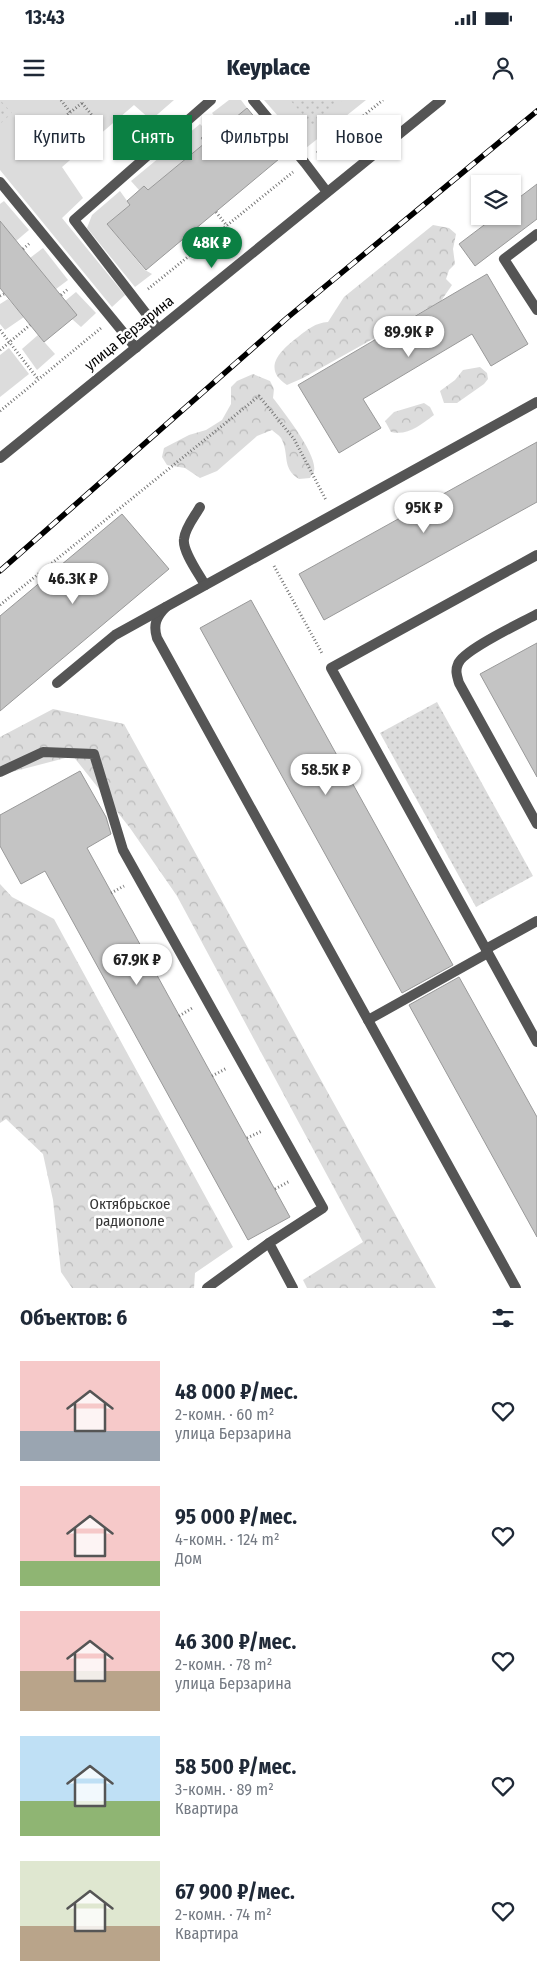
<!DOCTYPE html>
<html lang="ru">
<meta charset="utf-8">
<style>
body{margin:0;font-family:"Fira Sans Condensed",sans-serif;background:#f2f2f3;color:#1f2937;height:100vh;display:flex;flex-direction:column;font-size:19px;white-space:nowrap}
*{box-sizing:border-box;margin:0}
p{font-size:16px;color:#747a83}
.icon{flex:none;width:28px;height:28px;fill:none;stroke:currentColor;stroke-width:2;stroke-linecap:round;stroke-linejoin:round}
.map{position:relative;height:1188px;overflow:hidden}
.side{display:flex;flex-direction:column;background:#fff;flex:1}
.side>*{flex:none}
.top-card{position:absolute;left:15px;top:15px;width:508px;height:45px;display:flex;gap:10px}
.buttons{position:absolute;left:471px;top:75px;display:grid;gap:10px}
.buttons a{display:grid;place-items:center;width:50px;height:50px;border-radius:0px;background:#fff;box-shadow:0 1px 4px #0004;font-size:25px}
.price{position:absolute;translate:-50% -42px;padding:0 11px;border-radius:18px;background:#fff;color:#222;font-size:16px;line-height:32px;filter:drop-shadow(0 1px 2px #0008)}
.price::after{content:'';position:absolute;left:50%;top:30px;width:15px;height:11px;margin-left:-8px;background:inherit;clip-path:polygon(0 0,100% 0,50% 100%)}
.price.selected{background:#0b8043;color:#fff}
ul{padding:0;list-style:none}
li{display:flex;align-items:center;gap:15px;height:125px;padding:0 20px}
li span{display:grid;place-items:center;flex:none;width:140px;height:100px;border-radius:0px;color:#555}
li>.icon{margin-inline-start:auto}
span .icon{width:60px;height:60px;fill:#fffc;stroke-width:1}
li b{font-size:21px}
h2{display:flex;justify-content:space-between;align-items:center;height:60px;padding:0 20px;font-size:21px}
.chip{padding:0 18px;border-radius:0px;background:#fff;box-shadow:0 1px 4px #0004;font-size:18px;line-height:45px}
.chip.selected{background:#0b8043;color:#fff}
.status{display:flex;justify-content:space-between;align-items:center;height:35px;padding:0 25px;background:#fff;direction:ltr}
.status svg{height:14px;fill:currentColor}
header{display:flex;justify-content:space-between;align-items:center;height:65px;padding:0 20px;background:#fff;font-size:22px;font-weight:800}
.map>svg:first-child{display:block}
.grass{fill:#dcdcdc}
.forest{fill:url(#forest-crowns)}
.park{fill:url(#park-dots)}
.building{fill:#c4c4c4;stroke:#999}
.lines{fill:none;stroke-linecap:round;stroke-linejoin:round}
.path{stroke:#777;stroke-width:3;stroke-dasharray:1 2.5;stroke-linecap:butt}
.service{stroke:#555;stroke-width:10}
.tertiary{stroke:#555;stroke-width:10}
.rail-casing{stroke:#000;stroke-width:5.5}
.rail{stroke:#fff;stroke-width:4;stroke-dasharray:11;stroke-linecap:butt}
.labels{text-anchor:middle;dominant-baseline:central;stroke-width:5;stroke-linejoin:round;paint-order:stroke}
.street-label{font-size:15px;fill:#000;stroke:#fff}
.park-label{font-size:15px;fill:#333;stroke:#fff}
</style>
<div class="status"><b>13:43</b><svg viewBox="0 0 49 12"><path d="M0 12V9h3v3zM5 12V6h3v6zM10 12V3h3v9zM15 12V0h3v12zM26 1h20v11H26zM47 4h2v5h-2z"/></svg></div>
<header><svg class="icon" aria-label="menu" viewBox="0 0 24 24"><path d="M4 6h16M4 12h16M4 18h16"/></svg>Keyplace<svg class="icon" aria-label="person" viewBox="0 0 24 24"><circle cx="12" cy="8" r="4"/><path d="M4 21q1-7 8-7t8 7"/></svg></header>
<div class="map">
<svg width="537" height="1188" viewBox="0 0 537 1188">
<defs>
<pattern id="forest-crowns" width="20" height="18" patternUnits="userSpaceOnUse" patternTransform="scale(1.25)"><rect width="20" height="18" fill="#dcdcdc"/><path d="M2 6a3 3 0 1 1 6 0M12 15a3 3 0 1 1 6 0" fill="none" stroke="#bbb"/></pattern>
<pattern id="park-dots" width="8" height="8" patternUnits="userSpaceOnUse" patternTransform="scale(1.25)"><rect width="8" height="8" fill="#dcdcdc"/><path d="M2 2h.1M6 6h.1" fill="none" stroke="#bbb" stroke-width="1.8" stroke-linecap="round"/></pattern>
</defs>
<rect width="100%" height="100%" fill="#fff"/>
<g class="grass">
<polygon points="0,0 174,0 151,20 134,5 62,67 83,98 62,118 125,195 112,207 0,70"/>
<polygon points="229,0 241,0 247,8 224,27 212,13"/>
<polygon points="264,0 366,0 306,48"/>
<polygon points="200,24 208,32 201,38 205,43 148,90 144,86 139,90 131,81"/>
<polygon points="120,91 130,105 107,124 145,170 152,174 135,187 87,128 92,115"/>
<polygon points="4,101 29,130 16,141 0,121 0,104"/>
<polygon points="43,148 68,180 56,189 30,158"/>
<polygon points="76,192 96,213 81,227 72,219 65,201"/>
<polygon points="8,199 24,217 5,230 0,224 0,204"/>
<polygon points="38,235 55,254 37,270 22,249"/>
<polygon points="9,248 29,274 0,297 0,255"/>
</g>
<g class="forest">
<path d="M 433,125 L 449,128 L 456,134 L 453,149 L 455,164 L 449,170 L 446,179 L 452,185 L 441,201 L 303,278 L 287,285 C 261,268 281,250 298,237 C 308,229 315,223 328,222 L 344,197 Z"/>
<polygon points="480,267 487,273 488,279 484,284 457,303 444,303 440,291 455,280 463,270"/>
<path d="M 253,274 L 270,281 L 274,289 L 273,298 C 283,311 318,355 314,371 C 313,373 311,375 310,378 L 299,379 C 281,368 290,354 281,338 C 279,335 274,332 272,330 L 257,336 L 217,371 L 200,378 L 185,368 L 167,365 L 162,357 L 164,348 L 189,335 L 206,330 L 222,320 L 231,304 L 231,287 L 237,281 Z"/>
<path d="M 424,303 L 430,307 L 434,315 C 420,325 408,336 391,332 L 385,321 L 394,312 Z"/>
<polygon points="53,609 124,624 436,1188 307,1188 303,1180 363,1142 177,796 130,728 73,656 0,675 0,637"/>
<polygon points="0,784 12,797 54,819 233,1147 195,1173 194,1188 72,1188 61,1172 53,1100 43,1054 6,1019 0,1023"/>
</g>
<g class="park">
<polygon points="0,0 12,13 0,24"/>
<polygon points="290,0 341,0 342,1 313,26"/>
<polygon points="437,602 533,776 476,807 380,633"/>
</g>
<g class="building">
<polygon points="247,8 285,54 146,170 107,124 130,105 127,101 144,86 148,90 205,43 201,38 208,32 220,22 224,27"/>
<polygon points="537,84 537,119 475,166 459,144 496,116 512,116 512,103"/>
<polygon points="0,121 77,215 44,242 0,188"/>
<polygon points="487,174 528,244 491,266 472,234 363,299 381,328 339,353 298,285"/>
<polygon points="537,342 537,402 324,520 299,474"/>
<polygon points="122,414 169,469 0,611 0,516"/>
<polygon points="251,500 453,865 402,893 200,528"/>
<polygon points="537,543 537,677 480,574"/>
<polygon points="80,671 106,717 111,734 87,748 290,1117 248,1140 45,771 21,784 0,746 0,715"/>
<polygon points="459,877 537,1017 537,1137 409,905"/>
</g>
<g class="lines">
<g class="path">
<polyline points="61,0 70,12"/>
<polygon points="82,3 95,19 70,38 58,22"/>
<polyline points="317,53 383,0"/>
<polyline points="216,112 227,126"/>
<polyline points="23,149 30,143"/>
<polyline points="148,189 293,72"/>
<polyline points="61,195 68,189"/>
<polyline points="0,196 4,194"/>
<polyline points="0,230 38,279"/>
<polyline points="0,250 30,225"/>
<polyline points="0,311 101,228"/>
<polyline points="274,466 323,555"/>
<polyline points="0,505 259,296 294,339 326,400"/>
<polyline points="111,793 124,786"/>
<polyline points="146,855 158,848"/>
<polyline points="179,916 194,907"/>
<polyline points="212,976 227,968"/>
<polyline points="247,1038 262,1031"/>
<polyline points="275,1089 290,1081"/>
</g>
<g class="service">
<polyline points="253,0 305,63 327,92"/>
<polyline points="0,82 136,248"/>
<polyline points="537,134 504,159 537,210"/>
<polyline points="158,229 74,120 211,0"/>
<path d="M 200,407 C 195,416 185,428 184,439 C 182,451 199,474 205,485"/>
<polyline points="537,455 331,568 537,942"/>
<path d="M 166,507 C 156,517 153,525 157,538 L 516,1188"/>
<path d="M 537,514 C 521,523 463,550 458,564 C 455,571 457,576 459,583 L 537,724"/>
<polyline points="57,583 115,535 537,302"/>
<polyline points="0,672 43,652 94,654 123,750 323,1108 269,1143 293,1188"/>
<polyline points="486,849 537,821"/>
<polyline points="368,920 488,853"/>
<polyline points="207,1188 269,1143"/>
</g>
<polyline class="tertiary" points="0,358 441,0"/>
<defs>
<polyline id="rail" points="0,471 287,218 537,11"/>
</defs>
<use href="#rail" class="rail-casing"/>
<use href="#rail" class="rail"/>
</g>
<g class="labels">
<g class="street-label">
<text transform="translate(129 233) rotate(-39)">улица Берзарина</text>
</g>
<g class="park-label">
<text x="130" y="1104">Октябрьское<tspan x="130" dy="17">радиополе</tspan></text>
</g>
</g>
</svg>
<div class="buttons">
<a><svg class="icon" aria-label="layers" viewBox="0 0 24 24"><path d="M12 4l9 5-9 5-9-5zM3 14l9 5 9-5"/></svg></a>
</div>
<b class="price selected" style="left:212px;top:169px">48K ₽</b>
<b class="price" style="left:409px;top:258px">89.9K ₽</b>
<b class="price" style="left:424px;top:434px">95K ₽</b>
<b class="price" style="left:73px;top:505px">46.3K ₽</b>
<b class="price" style="left:326px;top:696px">58.5K ₽</b>
<b class="price" style="left:137px;top:886px">67.9K ₽</b>
<div class="top-card">
<a class="chip">Купить</a>
<a class="chip selected">Снять</a>
<a class="chip">Фильтры</a>
<a class="chip">Новое</a>
</div>
</div>
<section class="side">
<h2>Объектов: 6<svg class="icon" aria-label="filters" viewBox="0 0 24 24"><path d="M4 7h16M4 17h16"/><circle cx="9" cy="7" r="2"/><circle cx="15" cy="17" r="2"/></svg></h2>
<ul>
<li><span style="background:linear-gradient(#f6c9c9 70%,#9aa5b1 0)"><svg class="icon" aria-label="home" viewBox="0 0 24 24"><path d="M3 11l9-7 9 7M6 9v11h12V9"/></svg></span><div><b>48 000 ₽/мес.</b><p>2-комн. · 60 m²</p><p>улица Берзарина</p></div><svg class="icon" aria-label="heart" viewBox="0 0 24 24"><path d="M12 20l-8-8c-3-5 5-10 8-4 3-6 11-1 8 4z"/></svg></li>
<li><span style="background:linear-gradient(#f6c9c9 75%,#8fb573 0)"><svg class="icon" aria-label="home" viewBox="0 0 24 24"><path d="M3 11l9-7 9 7M6 9v11h12V9"/></svg></span><div><b>95 000 ₽/мес.</b><p>4-комн. · 124 m²</p><p>Дом</p></div><svg class="icon" aria-label="heart" viewBox="0 0 24 24"><path d="M12 20l-8-8c-3-5 5-10 8-4 3-6 11-1 8 4z"/></svg></li>
<li><span style="background:linear-gradient(#f6c9c9 60%,#b9a48a 0)"><svg class="icon" aria-label="home" viewBox="0 0 24 24"><path d="M3 11l9-7 9 7M6 9v11h12V9"/></svg></span><div><b>46 300 ₽/мес.</b><p>2-комн. · 78 m²</p><p>улица Берзарина</p></div><svg class="icon" aria-label="heart" viewBox="0 0 24 24"><path d="M12 20l-8-8c-3-5 5-10 8-4 3-6 11-1 8 4z"/></svg></li>
<li><span style="background:linear-gradient(#bfe0f5 65%,#8fb573 0)"><svg class="icon" aria-label="home" viewBox="0 0 24 24"><path d="M3 11l9-7 9 7M6 9v11h12V9"/></svg></span><div><b>58 500 ₽/мес.</b><p>3-комн. · 89 m²</p><p>Квартира</p></div><svg class="icon" aria-label="heart" viewBox="0 0 24 24"><path d="M12 20l-8-8c-3-5 5-10 8-4 3-6 11-1 8 4z"/></svg></li>
<li><span style="background:linear-gradient(#dfe7d0 65%,#b9a48a 0)"><svg class="icon" aria-label="home" viewBox="0 0 24 24"><path d="M3 11l9-7 9 7M6 9v11h12V9"/></svg></span><div><b>67 900 ₽/мес.</b><p>2-комн. · 74 m²</p><p>Квартира</p></div><svg class="icon" aria-label="heart" viewBox="0 0 24 24"><path d="M12 20l-8-8c-3-5 5-10 8-4 3-6 11-1 8 4z"/></svg></li>
</ul>
</section>
